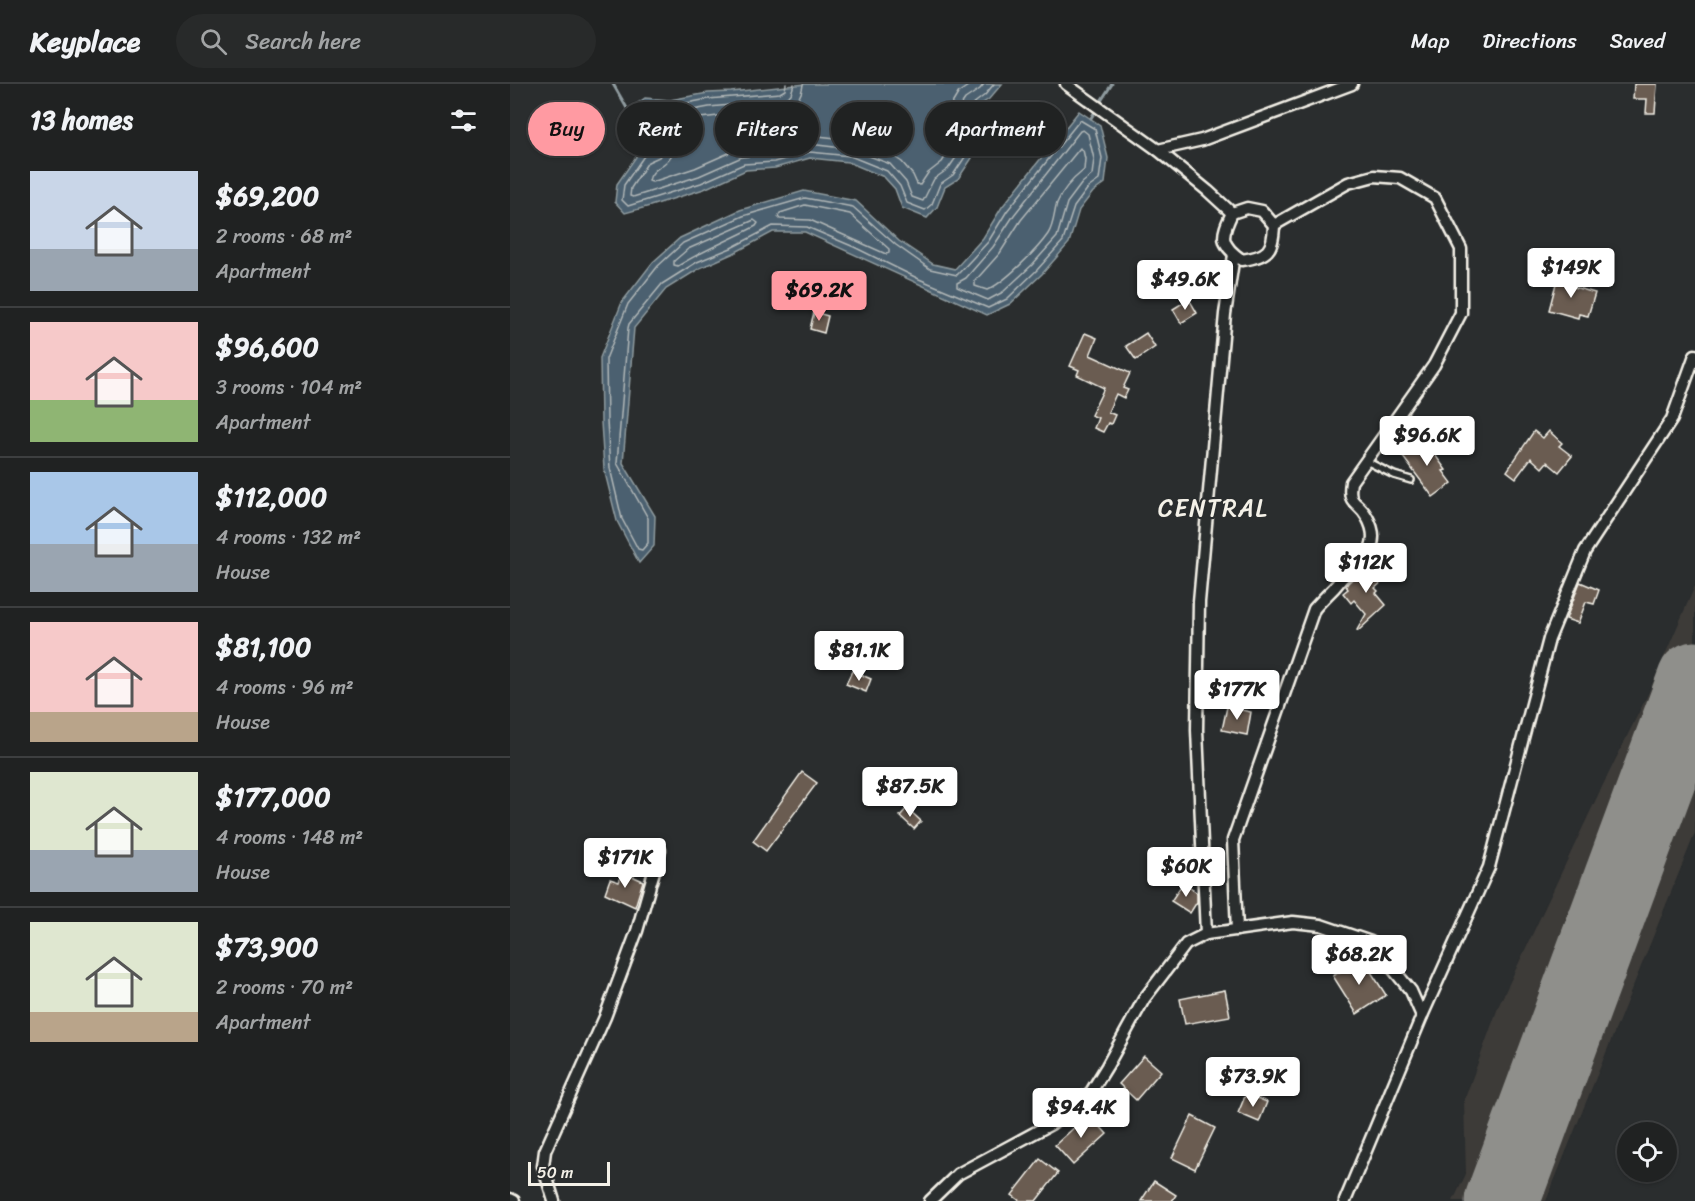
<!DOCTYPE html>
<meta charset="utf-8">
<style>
body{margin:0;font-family:Sriracha,sans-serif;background:#282a2a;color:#f1f3f6;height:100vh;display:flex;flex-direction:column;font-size:22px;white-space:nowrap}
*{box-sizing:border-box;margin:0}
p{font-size:20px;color:#a2a4a5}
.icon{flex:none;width:33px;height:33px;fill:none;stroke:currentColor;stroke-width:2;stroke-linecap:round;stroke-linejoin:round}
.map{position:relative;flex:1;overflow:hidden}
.side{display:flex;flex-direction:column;background:#202222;width:510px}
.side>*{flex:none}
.banner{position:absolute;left:18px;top:18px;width:570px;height:54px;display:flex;gap:12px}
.controls{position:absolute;left:1107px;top:1038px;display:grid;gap:12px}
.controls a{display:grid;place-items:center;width:60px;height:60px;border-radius:50%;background:#202222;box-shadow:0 2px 4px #0004,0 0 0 2px #3d3f40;font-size:30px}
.scale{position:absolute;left:18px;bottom:15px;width:82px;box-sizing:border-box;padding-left:6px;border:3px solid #f4f1e8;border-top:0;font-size:16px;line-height:21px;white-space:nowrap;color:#f4f1e8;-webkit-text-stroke:4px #2a2d2e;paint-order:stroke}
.price{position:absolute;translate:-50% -51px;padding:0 14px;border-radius:6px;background:#fff;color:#222;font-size:20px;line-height:39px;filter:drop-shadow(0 2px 3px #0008)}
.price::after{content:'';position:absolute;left:50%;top:36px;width:18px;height:14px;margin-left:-9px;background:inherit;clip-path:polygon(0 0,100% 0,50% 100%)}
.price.current{background:#ff9aa2;color:#111}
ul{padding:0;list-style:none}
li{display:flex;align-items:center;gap:18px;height:150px;padding:0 30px}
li+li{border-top:2px solid #3d3f40}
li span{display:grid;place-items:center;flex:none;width:168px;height:120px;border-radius:0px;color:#555}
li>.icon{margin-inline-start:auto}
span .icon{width:72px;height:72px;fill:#fffc;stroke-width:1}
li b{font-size:26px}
h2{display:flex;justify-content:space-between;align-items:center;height:72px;padding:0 30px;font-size:26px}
.tag{padding:0 21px;border-radius:27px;background:#202222;box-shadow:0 2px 4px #0004,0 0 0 2px #3d3f40;font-size:21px;line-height:54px}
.tag.current{background:#ff9aa2;color:#111}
header{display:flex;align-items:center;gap:36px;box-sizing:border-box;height:84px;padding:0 30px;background:#202222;border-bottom:2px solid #3d3f40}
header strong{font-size:28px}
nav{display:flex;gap:33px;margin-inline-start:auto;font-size:21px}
.search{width:420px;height:54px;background:#282a2a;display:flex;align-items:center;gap:15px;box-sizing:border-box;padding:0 21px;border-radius:33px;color:#a2a4a5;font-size:22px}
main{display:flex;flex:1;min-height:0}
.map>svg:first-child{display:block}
.built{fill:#3d3b38}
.water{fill:#4c616f;stroke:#8f9b9f;stroke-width:1.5}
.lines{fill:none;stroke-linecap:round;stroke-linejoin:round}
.shore{stroke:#b1b7b8;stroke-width:1.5}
.stream{stroke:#8f9b9f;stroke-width:3}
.runway{stroke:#8f8f8b;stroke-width:75}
.building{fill:#6a5b51;stroke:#f4f1e8;stroke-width:1.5}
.service-casing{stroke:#f4f1e8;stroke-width:10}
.minor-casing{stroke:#f4f1e8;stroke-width:15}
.service{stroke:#2a2d2e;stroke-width:5}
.minor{stroke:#2a2d2e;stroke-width:10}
.labels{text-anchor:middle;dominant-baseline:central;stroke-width:4.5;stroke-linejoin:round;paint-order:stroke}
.quarter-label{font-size:24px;letter-spacing:1.5px;fill:#f4f1e8;stroke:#2a2d2e}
</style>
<header>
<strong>Keyplace</strong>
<div class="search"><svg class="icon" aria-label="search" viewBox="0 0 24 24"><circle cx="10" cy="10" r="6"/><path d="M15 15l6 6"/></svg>Search here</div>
<nav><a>Map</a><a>Directions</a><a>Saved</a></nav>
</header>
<main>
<section class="side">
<h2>13 homes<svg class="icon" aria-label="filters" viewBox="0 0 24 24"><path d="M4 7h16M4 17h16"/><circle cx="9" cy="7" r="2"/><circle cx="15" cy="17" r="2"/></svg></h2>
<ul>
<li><span style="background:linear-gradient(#c9d6e8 65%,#9aa5b1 0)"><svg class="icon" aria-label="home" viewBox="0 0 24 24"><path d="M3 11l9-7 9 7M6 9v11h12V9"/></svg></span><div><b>$69,200</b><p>2 rooms · 68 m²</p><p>Apartment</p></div></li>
<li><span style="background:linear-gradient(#f6c9c9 65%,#8fb573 0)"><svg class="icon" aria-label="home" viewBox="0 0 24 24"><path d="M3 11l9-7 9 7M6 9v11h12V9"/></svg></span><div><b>$96,600</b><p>3 rooms · 104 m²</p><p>Apartment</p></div></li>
<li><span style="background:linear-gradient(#a9c7e8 60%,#9aa5b1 0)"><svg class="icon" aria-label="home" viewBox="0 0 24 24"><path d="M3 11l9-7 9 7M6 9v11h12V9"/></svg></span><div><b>$112,000</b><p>4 rooms · 132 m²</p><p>House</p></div></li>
<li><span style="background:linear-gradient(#f6c9c9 75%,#b9a48a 0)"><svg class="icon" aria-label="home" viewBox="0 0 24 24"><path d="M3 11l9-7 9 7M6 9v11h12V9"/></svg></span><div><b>$81,100</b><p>4 rooms · 96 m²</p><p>House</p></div></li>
<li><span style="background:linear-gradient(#dfe7d0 65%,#9aa5b1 0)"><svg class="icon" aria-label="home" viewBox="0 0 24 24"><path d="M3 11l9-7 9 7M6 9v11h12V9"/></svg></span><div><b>$177,000</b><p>4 rooms · 148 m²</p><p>House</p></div></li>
<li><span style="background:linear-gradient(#dfe7d0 75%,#b9a48a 0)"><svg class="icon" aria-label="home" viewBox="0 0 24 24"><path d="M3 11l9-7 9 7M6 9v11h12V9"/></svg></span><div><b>$73,900</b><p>2 rooms · 70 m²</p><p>Apartment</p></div></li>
</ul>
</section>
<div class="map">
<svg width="1185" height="1117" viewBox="0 0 1185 1117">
<rect width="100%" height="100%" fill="#2a2d2e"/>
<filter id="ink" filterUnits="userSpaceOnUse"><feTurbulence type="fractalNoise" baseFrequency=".0167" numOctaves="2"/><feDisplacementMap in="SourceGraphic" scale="12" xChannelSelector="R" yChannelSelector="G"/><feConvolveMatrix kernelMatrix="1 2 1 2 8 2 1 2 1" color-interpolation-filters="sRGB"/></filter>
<g filter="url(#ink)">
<polygon class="built" points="1185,502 1185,749 1036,1117 943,1117 956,1090 954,1017 989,921 1089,709 1138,610"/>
<g class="water">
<polygon points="296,0 492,0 479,15 464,25 457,49 462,74 448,95 435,103 427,123 417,134 392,124 385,105 374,93 338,78 300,74 265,84 236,86 194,105 140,122 115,129 105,118 107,100 130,67 141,62 144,47 122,40 118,26 135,14 160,16 198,9 221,8"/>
<polygon points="569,27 590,41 598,74 595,99 583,108 569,126 559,159 532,190 500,220 477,231 295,148 263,148 224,169 190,184 156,205 124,244 113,379 145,432 144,462 129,479 107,437 94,385 91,338 90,274 112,218 143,178 170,154 230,126 294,107 346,117 389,157 423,180 445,185 473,154 492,123"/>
</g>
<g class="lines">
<g class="shore">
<path d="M 276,0 L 275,6 L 270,9 L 198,15 L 161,22 L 137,20 L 127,27 L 125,30 L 127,35 C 147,43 154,40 146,65 L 134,72 L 114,101 L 112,116 L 118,122 L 191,99 L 234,80 L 264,78 L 300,68 L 340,72 L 377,87 L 390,102 L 397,119 L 415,126 L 422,120 L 430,100 L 443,91 L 455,73 L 451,49 L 459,23 L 475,11 L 484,0"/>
<polyline points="284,0 281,10 273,16 199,23 162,30 148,30 147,33 154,39 157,45 154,66 149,73 138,78 121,104 120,112 123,113 136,109 189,92 232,73 262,70 299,60 341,65 380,80 396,98 402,113 413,117 424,95 438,85 447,72 444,49 451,21 455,15 470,5 474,0"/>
<path d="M 293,0 C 292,12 287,20 275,25 C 239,31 202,30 166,38 C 164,49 167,62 161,72 C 155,83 141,84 139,97 L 142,98 L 185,84 L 230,64 L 261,61 L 299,51 L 344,56 L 383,72 L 392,78 L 403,91 L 407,100 L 410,101 L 418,89 L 432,78 L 437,70 L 435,46 L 443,18 L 449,8 L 461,0"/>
<polygon points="570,36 585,45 592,74 589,96 578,104 564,123 553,157 527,186 497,215 478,224 409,195 344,163 297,143 263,142 221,164 187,178 152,200 119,240 118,244 107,379 138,434 138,459 132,466 128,465 112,435 100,384 97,337 96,275 118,220 148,182 173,159 233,132 295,114 343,123 386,161 420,185 447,191 478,158 497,127"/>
<polygon points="573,46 578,50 584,75 582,91 572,99 557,119 547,153 522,181 493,208 478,216 447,203 447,199 456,194 483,163 504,131 570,47"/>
<path d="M 570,64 L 573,66 L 575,75 L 574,86 C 564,94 552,106 547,119 C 544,128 544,141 538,150 C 527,166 494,199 477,206 L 465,202 L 465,197 L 490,169 L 511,136 Z"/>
<polygon points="295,121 340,130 379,165 379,169 376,170 300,136 270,135 268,133 270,129"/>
<path d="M 244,136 L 248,139 L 246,142 C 220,156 193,166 168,182 L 164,181 L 164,177 L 178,165 Z"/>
</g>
<g class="stream">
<polyline points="103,0 118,26"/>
<polyline points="589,20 602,0"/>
<polyline points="581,34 586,26"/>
</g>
<polyline class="runway" points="992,1117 1185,595"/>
</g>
<g class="building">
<polygon points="1124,0 1147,0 1145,29 1136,29 1137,15 1123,15"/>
<polygon points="1048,192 1059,195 1057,201 1085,209 1078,232 1069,230 1068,234 1039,226"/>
<polygon points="679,215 687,229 671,239 663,225"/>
<polygon points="304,228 318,232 314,249 300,245"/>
<polygon points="575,249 587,254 580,271 620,289 613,304 618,306 614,314 606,310 598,328 605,331 601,340 598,339 593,348 584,344 588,334 581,331 594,304 567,291 569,286 560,282"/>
<polygon points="636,249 645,263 626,276 616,262"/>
<polygon points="1024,347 1033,354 1039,347 1052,359 1049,362 1062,372 1049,388 1037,378 1032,384 1021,374 1006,394 997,387"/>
<polygon points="912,353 936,386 933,387 942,399 923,413 890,369"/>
<polygon points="858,481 873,497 865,504 868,507 866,509 876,521 848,547 847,546 856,530 844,516 841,519 833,509 838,505 836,502 838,499"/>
<polygon points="1070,498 1089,506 1084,520 1076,518 1068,539 1056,535"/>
<polygon points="342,587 361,595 356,608 336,600"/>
<polygon points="717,623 741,628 737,651 712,646"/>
<polygon points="292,688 307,699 256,767 243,757"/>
<polygon points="397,724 411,737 404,745 390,732"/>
<polygon points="113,788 133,797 125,823 95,809 100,795 109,798"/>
<polygon points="673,799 687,809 687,818 680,829 661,817"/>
<polygon points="852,874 876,911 847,930 823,892"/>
<polygon points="715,906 720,932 675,940 670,915"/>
<polygon points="634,972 651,987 626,1016 609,1000"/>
<polygon points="736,1010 757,1018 749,1038 728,1029"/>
<polygon points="579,1030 597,1050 563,1081 545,1061"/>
<polygon points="682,1032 705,1044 685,1085 662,1074"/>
<polygon points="530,1075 548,1089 526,1117 510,1117 502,1111"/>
<polygon points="644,1097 666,1111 662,1117 631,1117"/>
</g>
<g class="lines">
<defs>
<polyline id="service" points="856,377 884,391 901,396"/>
<g id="minor">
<polyline points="556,0 648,66 692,56 842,0"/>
<polyline points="648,66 698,107 722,129"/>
<path d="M 737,124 L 752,127 L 764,141 C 763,167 758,172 732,176 C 709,160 711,152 722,129 Z"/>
<path d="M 727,846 L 723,756 L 804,525 C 810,518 816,512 823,505 C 826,502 829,498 832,494 C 852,476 874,463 857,433 C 848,416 837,422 841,398 L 924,281 L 951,229 L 951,165 L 925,114 L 890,94 L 864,92 L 838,99 L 764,141"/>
<polyline points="696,850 687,646 689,518 715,230 724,171"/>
<polyline points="0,1115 4,1117"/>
<polyline points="44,1117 33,1082 35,1067 95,933 127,847 150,766"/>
<polyline points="420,1117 448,1090 541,1040 581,1008 597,982 634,915 676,860 696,850 783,838 811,841 861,858 901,907 912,932"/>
<polyline points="835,1117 912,932 979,783 1039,555 1075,467 1162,335 1185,271"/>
</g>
</defs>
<use href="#service" class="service-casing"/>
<use href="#minor" class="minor-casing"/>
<use href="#service" class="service"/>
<use href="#minor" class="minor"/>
</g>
</g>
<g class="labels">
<g class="quarter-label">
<text x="703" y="424">CENTRAL</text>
</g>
</g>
</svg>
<div class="controls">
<a><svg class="icon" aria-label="locate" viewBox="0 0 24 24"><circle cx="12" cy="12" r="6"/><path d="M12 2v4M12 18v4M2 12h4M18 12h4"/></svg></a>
</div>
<div class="scale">50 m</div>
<b class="price" style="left:1061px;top:215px">$149K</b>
<b class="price" style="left:675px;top:227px">$49.6K</b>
<b class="price current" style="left:309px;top:238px">$69.2K</b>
<b class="price" style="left:917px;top:383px">$96.6K</b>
<b class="price" style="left:856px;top:510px">$112K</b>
<b class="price" style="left:349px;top:598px">$81.1K</b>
<b class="price" style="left:727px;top:637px">$177K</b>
<b class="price" style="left:400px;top:734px">$87.5K</b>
<b class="price" style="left:115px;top:805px">$171K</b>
<b class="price" style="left:676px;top:814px">$60K</b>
<b class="price" style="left:849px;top:902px">$68.2K</b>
<b class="price" style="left:743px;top:1024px">$73.9K</b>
<b class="price" style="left:571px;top:1055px">$94.4K</b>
<div class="banner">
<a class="tag current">Buy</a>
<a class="tag">Rent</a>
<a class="tag">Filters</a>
<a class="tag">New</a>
<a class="tag">Apartment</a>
</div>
</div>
</main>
